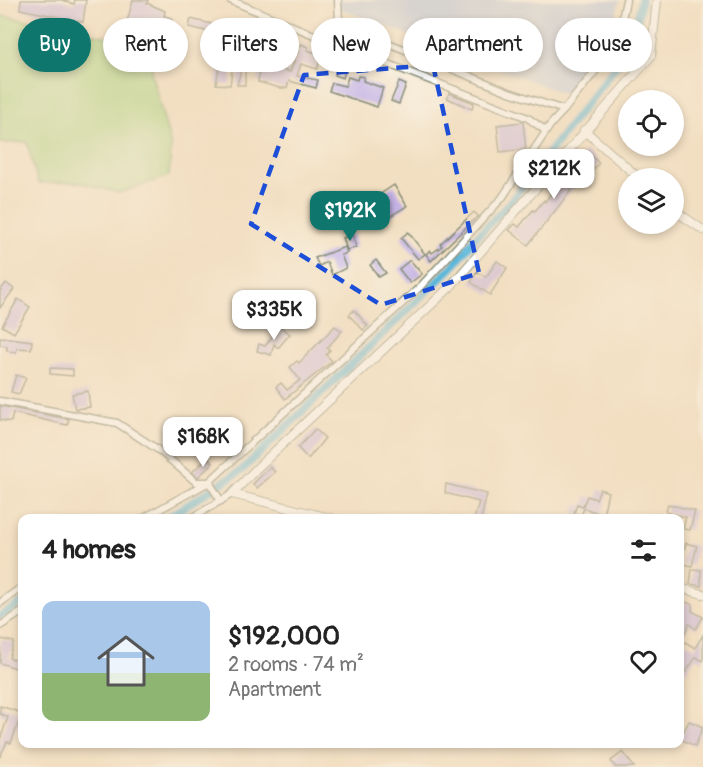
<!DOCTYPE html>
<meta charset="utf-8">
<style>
body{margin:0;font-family:Pangolin,sans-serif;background:#f6f6f6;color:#222;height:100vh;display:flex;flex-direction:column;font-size:22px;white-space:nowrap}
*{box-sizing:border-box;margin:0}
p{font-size:20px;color:#767676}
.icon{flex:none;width:33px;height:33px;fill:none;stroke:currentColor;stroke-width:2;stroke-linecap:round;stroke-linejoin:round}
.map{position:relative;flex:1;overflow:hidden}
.panel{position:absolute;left:18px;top:514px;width:666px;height:234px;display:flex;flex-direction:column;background:#fff;border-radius:12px;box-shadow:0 3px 9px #0003}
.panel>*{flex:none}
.hud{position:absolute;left:18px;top:18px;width:668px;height:54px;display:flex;gap:12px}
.tools{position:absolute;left:618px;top:90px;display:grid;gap:12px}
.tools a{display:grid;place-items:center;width:66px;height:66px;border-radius:50%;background:#fff;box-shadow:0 3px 9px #0003;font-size:30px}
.price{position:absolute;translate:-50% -51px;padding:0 14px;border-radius:12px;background:#fff;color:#222;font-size:20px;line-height:39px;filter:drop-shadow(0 2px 3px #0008)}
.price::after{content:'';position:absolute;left:50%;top:36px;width:18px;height:14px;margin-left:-9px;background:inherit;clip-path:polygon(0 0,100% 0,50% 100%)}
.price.on{background:#0f766e;color:#fff}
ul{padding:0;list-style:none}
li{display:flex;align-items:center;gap:18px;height:150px;padding:0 24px}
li+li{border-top:2px solid #e0e0e0}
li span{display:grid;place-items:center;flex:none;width:168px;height:120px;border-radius:12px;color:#555}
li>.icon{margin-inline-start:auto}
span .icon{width:72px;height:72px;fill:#fffc;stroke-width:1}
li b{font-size:26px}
h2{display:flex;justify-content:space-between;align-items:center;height:72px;padding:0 24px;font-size:26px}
.tag{padding:0 21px;border-radius:27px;background:#fff;box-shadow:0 3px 9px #0003;font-size:21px;line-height:54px}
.tag.on{background:#0f766e;color:#fff}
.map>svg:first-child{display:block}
.industrial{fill:#b7c5de}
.green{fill:#a9d784;stroke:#648a5c;stroke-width:1.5}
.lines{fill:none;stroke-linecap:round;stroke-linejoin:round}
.canal{stroke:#5bb7d9;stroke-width:8}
.building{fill:#c4b3e4}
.minor-casing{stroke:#888e7a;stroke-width:9}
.tertiary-casing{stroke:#888e7a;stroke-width:10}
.minor{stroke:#fff;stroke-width:6}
.tertiary{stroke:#fff;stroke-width:8}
.marked{fill:none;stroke:#1d4ed8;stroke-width:4.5;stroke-dasharray:12 8;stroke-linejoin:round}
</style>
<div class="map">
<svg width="703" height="767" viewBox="0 0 703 767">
<rect width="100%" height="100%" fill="#fbf7ec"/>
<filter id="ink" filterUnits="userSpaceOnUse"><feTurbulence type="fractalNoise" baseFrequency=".0167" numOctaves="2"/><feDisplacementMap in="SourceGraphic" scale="12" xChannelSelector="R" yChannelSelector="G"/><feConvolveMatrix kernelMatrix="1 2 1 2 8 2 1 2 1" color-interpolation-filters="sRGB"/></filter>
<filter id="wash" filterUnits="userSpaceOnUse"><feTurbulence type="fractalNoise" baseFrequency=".008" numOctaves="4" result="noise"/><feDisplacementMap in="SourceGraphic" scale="24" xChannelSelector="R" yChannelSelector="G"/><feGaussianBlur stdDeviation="1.35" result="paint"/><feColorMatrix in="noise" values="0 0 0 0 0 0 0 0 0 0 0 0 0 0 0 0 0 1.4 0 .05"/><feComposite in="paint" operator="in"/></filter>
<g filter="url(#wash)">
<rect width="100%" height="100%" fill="#f2dfc1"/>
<polygon class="industrial" points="337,0 620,0 610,37 565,94 338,8"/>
<polygon class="green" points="0,15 157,46 151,72 171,146 169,176 119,193 78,182 38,183 27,142 0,143"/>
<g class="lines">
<g class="canal">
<polyline points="165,519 242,470 452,267 475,238 508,205 633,44 641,0"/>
<polyline points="0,616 22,603"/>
</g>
</g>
<g id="blocks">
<g class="building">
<polygon points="21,0 62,0 74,4 75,0 86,0 83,22 20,9"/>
<polygon points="133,0 148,0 147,3 165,11 164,16 172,18 169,33 174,34 171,45 125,29"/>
<polygon points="191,19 216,25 214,33 189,27"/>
<polygon points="252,29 258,31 255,42 268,44 266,60 250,58 248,71 245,71 245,85 237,85"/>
<polygon points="220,41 236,44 235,53 218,50"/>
<polygon points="301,44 308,47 307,50 322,55 317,69 301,64 297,76 318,80 316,88 289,81 287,88 280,88 258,82 261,63 290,72"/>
<polygon points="340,58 348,61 343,78 335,75"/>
<polygon points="220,62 233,64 230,85 216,84"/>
<polygon points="358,76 364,77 363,81 383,88 377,107 329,91 332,83 345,86 348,77 357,80"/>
<polygon points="399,82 406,85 399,104 391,101"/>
<polygon points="449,93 474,103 472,109 447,98"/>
<polygon points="523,122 526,149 500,152 497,125"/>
<polygon points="586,151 599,163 583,180 581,178 528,245 509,230 515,224 519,227 533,210 535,211 544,200 545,202 560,181 563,183 573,171 570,168"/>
<polygon points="394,185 407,206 389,217 376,197"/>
<polygon points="474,212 478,216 431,261 426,254 430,250 432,253 442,246 440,244"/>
<polygon points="408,232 425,254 418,259 401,238"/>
<polygon points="353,234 356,247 347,250 343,238"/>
<polygon points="345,247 347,253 341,255 346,268 332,275 327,262 319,266 315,258"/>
<polygon points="376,260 386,273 379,277 370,265"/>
<polygon points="410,260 422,274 410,283 399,269"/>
<polygon points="497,261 507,268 490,295 471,282 477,272 486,277"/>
<polygon points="6,283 14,289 0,308 0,291"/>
<polygon points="18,299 30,307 14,333 2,326"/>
<polygon points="354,310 368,326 363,330 349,315"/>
<polygon points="280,326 290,334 278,348 274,344 271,355 257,351 259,344 265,346"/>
<polygon points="335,326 342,331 327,348 330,350 326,355 332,361 285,399 276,387 281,383 287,390 300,380 290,367 297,361 299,363"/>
<polygon points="0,337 32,341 31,349 17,348 16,352 7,351 7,346 0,345"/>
<polygon points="50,368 73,369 73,376 50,374"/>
<polygon points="16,375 26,378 19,394 11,392"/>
<polygon points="88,391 90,407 75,409 72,394"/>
<polygon points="0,406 69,419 67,425 13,413 11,422 0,420"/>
<polygon points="315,429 325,438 308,459 298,448"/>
<polygon points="208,458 213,463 198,477 192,472"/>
<polygon points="270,467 275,472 257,488 253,484"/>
<polygon points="446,484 487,494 481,519 474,519 479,502 445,493"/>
<polygon points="600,489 608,492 603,515 584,508 581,516 574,513 577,504 583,506 587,496 596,499"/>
<polygon points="668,504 695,511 690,530 683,529 686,517 666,512"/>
<polygon points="686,543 697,546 692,566 681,563"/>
<polygon points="692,569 701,570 701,586 690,584"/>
<polygon points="680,601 693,604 692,611 703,617 696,629 689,624 680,645 680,616 683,609 680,608"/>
<polygon points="703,635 703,661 696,657 686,672 680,668 680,651 685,642 695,648"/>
<polygon points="1,639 14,642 9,658 22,662 22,670 0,663"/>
<polygon points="0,706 22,713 11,743 7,742 0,757 0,740 8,717 0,714"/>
<polygon points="689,721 703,727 695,746 680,739"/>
<polygon points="623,752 634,767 615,767 611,761"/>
</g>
</g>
</g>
<g filter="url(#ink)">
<use href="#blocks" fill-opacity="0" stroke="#888e7a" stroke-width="1.5"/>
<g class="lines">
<defs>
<g id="minor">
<polyline points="230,0 326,40 528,118 546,131"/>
<polyline points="338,0 339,23 509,92 564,110 617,44 626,0"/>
<polyline points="0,401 117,423 160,451 196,482 209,482 221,501"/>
<polyline points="142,519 209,482 421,286 502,198 551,124 564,110"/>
<polyline points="190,519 232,494"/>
<polyline points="0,603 22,587"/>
<polyline points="0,626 22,612"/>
</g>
<g id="tertiary">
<polyline points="584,130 639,178"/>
<polyline points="674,210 703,230"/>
<polyline points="334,519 232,494 257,468 450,287 651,56 657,0"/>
<polyline points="680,588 703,594"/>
</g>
</defs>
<use href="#minor" class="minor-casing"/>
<use href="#tertiary" class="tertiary-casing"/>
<use href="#minor" class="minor"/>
<use href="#tertiary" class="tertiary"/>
</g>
</g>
<path d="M0 0H703V767H0ZM 433,65 L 479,273 L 381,305 L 251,224 L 304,75 Z" fill="#f2dfc1" fill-opacity=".55" fill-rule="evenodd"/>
<path class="marked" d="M 433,65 L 479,273 L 381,305 L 251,224 L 304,75 Z"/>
</svg>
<div class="tools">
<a><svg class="icon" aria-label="locate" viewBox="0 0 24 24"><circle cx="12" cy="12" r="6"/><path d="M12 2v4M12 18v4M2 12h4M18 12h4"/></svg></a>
<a><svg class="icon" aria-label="layers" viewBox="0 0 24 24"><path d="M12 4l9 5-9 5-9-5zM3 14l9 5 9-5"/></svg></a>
</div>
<b class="price" style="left:554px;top:200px">$212K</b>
<b class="price on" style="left:350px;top:242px">$192K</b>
<b class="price" style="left:274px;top:341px">$335K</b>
<b class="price" style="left:203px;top:468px">$168K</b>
<div class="hud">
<a class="tag on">Buy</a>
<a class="tag">Rent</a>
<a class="tag">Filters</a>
<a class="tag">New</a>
<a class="tag">Apartment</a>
<a class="tag">House</a>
</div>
<section class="panel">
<h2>4 homes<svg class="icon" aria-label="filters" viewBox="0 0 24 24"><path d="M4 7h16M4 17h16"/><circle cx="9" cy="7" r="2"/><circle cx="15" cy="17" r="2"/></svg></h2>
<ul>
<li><span style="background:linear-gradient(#a9c7e8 60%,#8fb573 0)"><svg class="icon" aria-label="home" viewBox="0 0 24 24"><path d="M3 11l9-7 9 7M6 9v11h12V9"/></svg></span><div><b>$192,000</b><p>2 rooms · 74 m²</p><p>Apartment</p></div><svg class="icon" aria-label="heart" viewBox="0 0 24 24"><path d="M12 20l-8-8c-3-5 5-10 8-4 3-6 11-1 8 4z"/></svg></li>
</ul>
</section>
</div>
